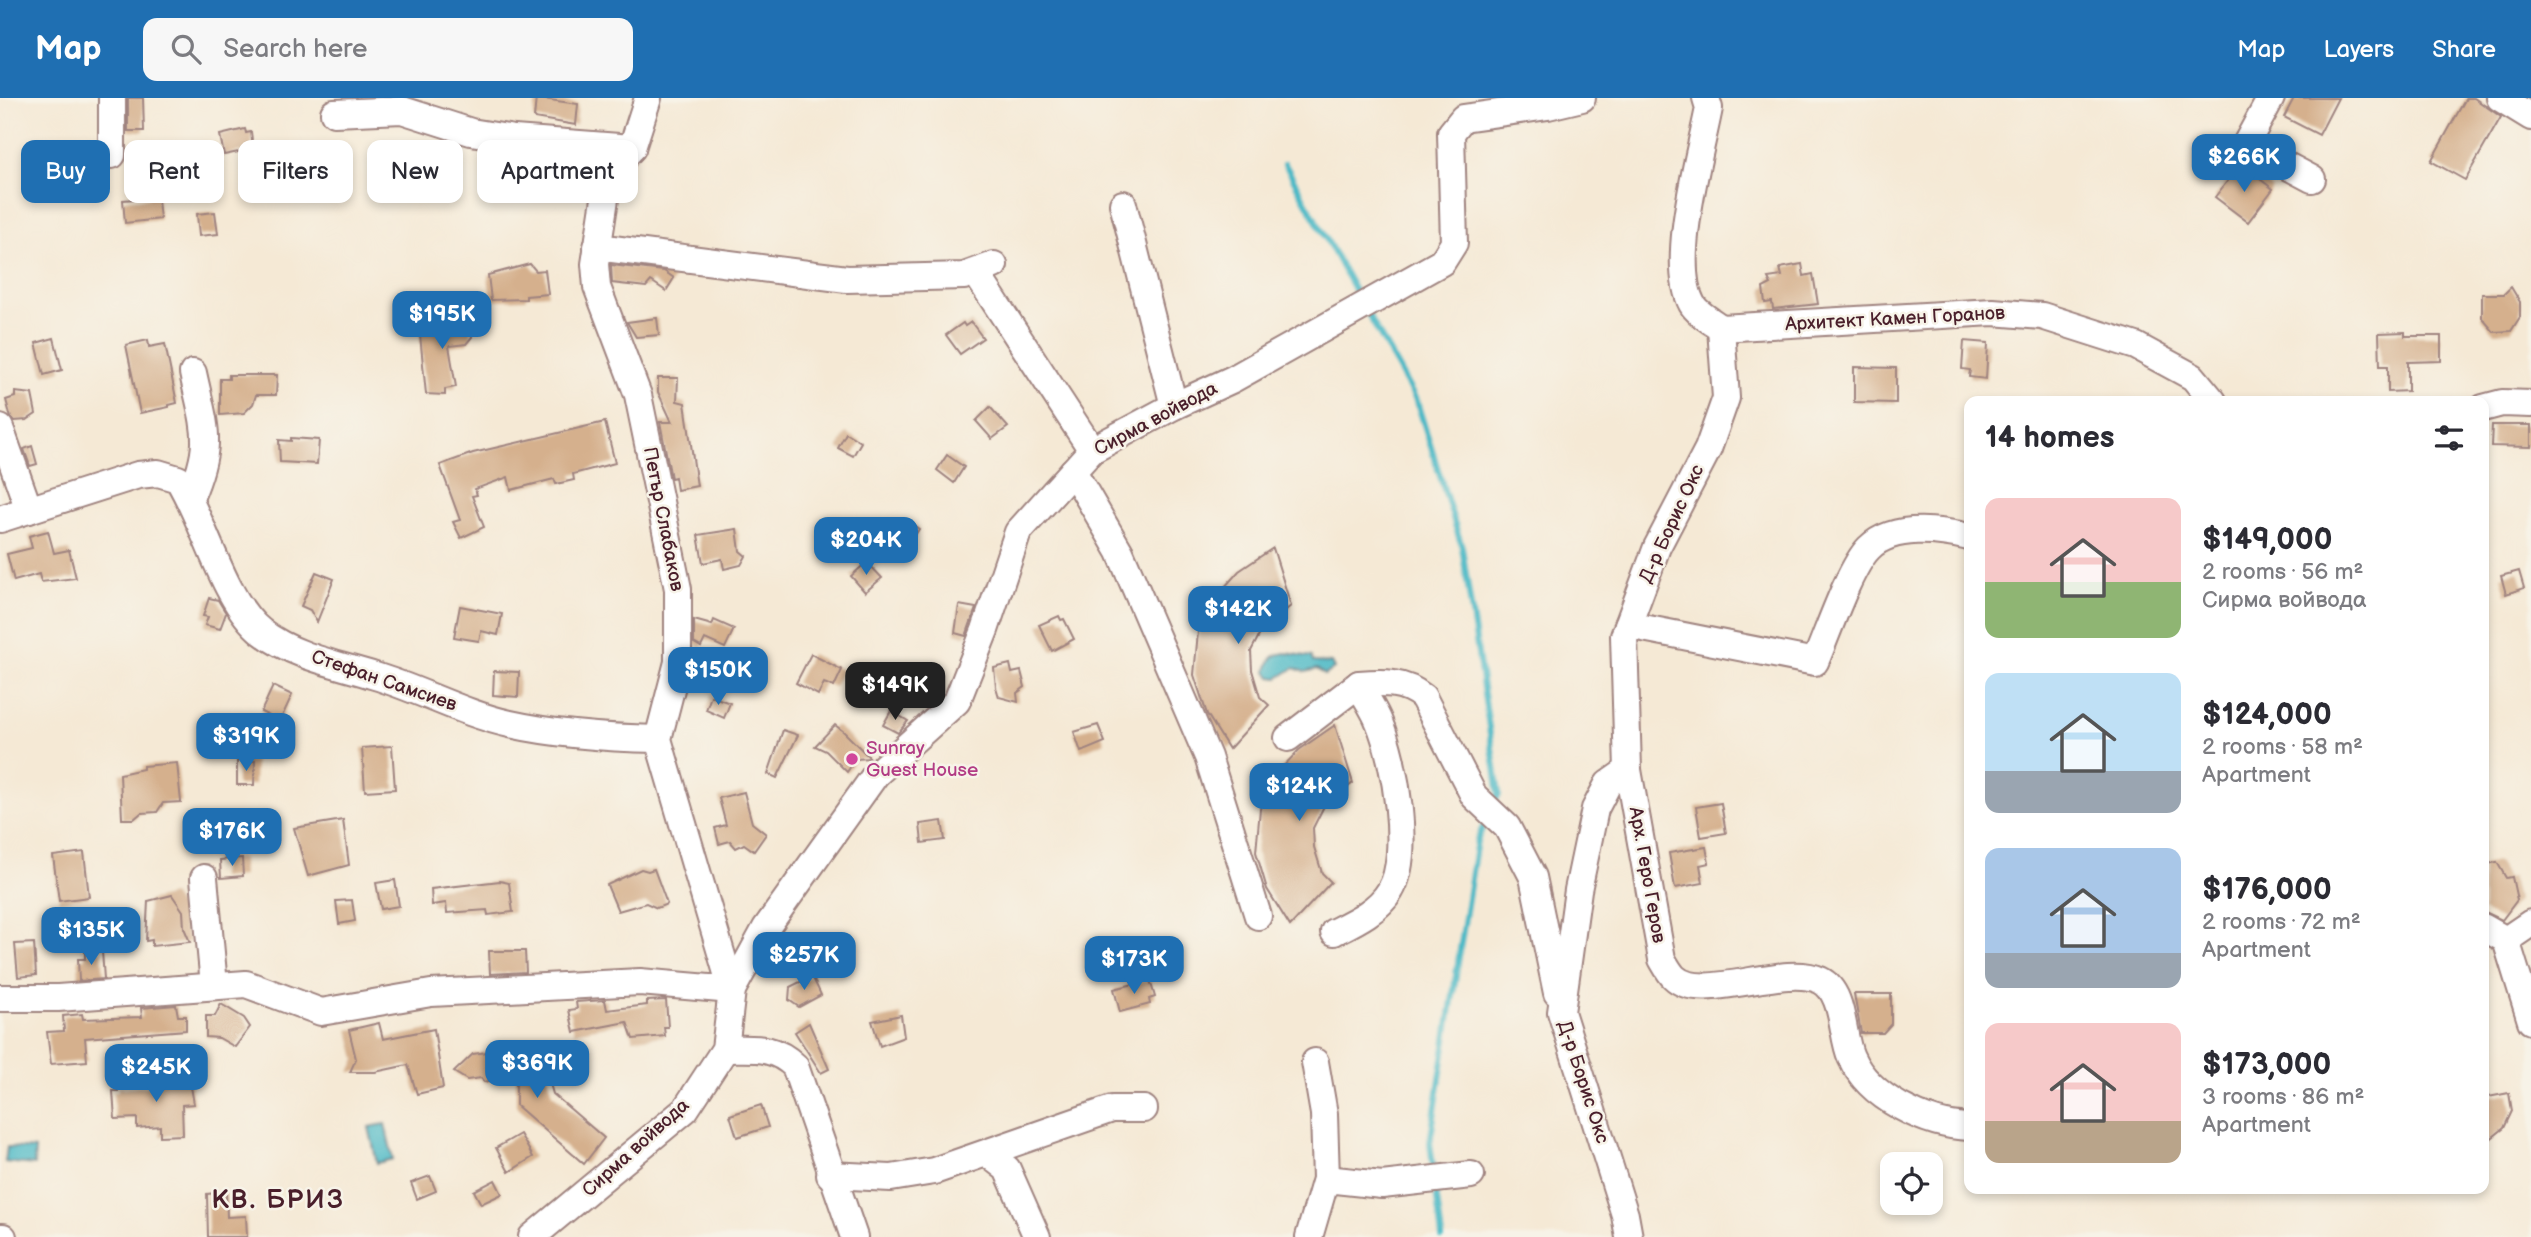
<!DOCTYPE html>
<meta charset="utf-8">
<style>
body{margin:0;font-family:"Balsamiq Sans",sans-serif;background:#f7f7f7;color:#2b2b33;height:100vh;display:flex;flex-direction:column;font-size:26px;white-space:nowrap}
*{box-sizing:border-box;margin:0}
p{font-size:23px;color:#7c7c81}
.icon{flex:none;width:38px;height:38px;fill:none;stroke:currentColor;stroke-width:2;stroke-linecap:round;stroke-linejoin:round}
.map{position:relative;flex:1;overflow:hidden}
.side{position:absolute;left:1964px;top:298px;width:525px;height:798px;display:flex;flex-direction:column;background:#fff;border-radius:14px;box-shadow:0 4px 10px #0003}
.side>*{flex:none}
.guide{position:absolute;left:21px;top:42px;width:665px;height:63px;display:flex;gap:14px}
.buttons{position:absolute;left:1880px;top:1054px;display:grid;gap:14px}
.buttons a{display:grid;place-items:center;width:63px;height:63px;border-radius:14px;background:#fff;box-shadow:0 4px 10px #0003;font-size:35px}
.price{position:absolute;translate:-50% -60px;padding:0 16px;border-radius:14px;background:#1f6fb2;color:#fff;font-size:23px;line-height:46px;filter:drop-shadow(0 2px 4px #0008)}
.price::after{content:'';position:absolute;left:50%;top:42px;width:21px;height:16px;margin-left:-10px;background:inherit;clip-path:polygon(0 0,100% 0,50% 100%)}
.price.current{background:#222;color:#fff}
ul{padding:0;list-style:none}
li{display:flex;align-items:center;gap:21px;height:175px;padding:0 21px}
li span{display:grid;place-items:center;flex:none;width:196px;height:140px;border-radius:14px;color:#555}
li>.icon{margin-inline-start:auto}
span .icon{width:84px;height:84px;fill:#fffc;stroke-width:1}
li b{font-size:30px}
h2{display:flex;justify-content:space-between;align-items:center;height:84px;padding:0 21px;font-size:30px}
.chip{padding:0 24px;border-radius:14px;background:#fff;box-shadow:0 4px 10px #0003;font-size:24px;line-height:63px}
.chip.current{background:#1f6fb2;color:#fff}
header{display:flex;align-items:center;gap:42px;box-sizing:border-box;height:98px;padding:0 35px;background:#1f6fb2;color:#fff}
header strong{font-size:33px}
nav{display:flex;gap:38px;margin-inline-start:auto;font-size:24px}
.search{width:490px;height:63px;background:#f7f7f7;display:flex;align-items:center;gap:18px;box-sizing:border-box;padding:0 24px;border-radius:14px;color:#7c7c81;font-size:26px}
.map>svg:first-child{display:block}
.water{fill:#4cb9c6;stroke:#4b6c78;stroke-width:2}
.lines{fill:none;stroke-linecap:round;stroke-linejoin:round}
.stream{stroke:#4cb9c6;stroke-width:6}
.building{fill:#d5b08d}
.minor-casing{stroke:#a08480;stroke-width:30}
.minor{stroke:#fff;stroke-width:26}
.hotel-dot{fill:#d1479c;stroke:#f7f3e8;stroke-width:2.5}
.labels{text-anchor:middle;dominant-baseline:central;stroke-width:5;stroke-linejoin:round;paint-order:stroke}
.street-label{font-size:19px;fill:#4a1f2b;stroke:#f7f3e8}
.hotel-label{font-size:19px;fill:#b23c85;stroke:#f7f3e8;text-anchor:start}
.district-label{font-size:26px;font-weight:bold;letter-spacing:2px;fill:#4a1f2b;stroke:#f7f3e8}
</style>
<header>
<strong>Map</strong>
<div class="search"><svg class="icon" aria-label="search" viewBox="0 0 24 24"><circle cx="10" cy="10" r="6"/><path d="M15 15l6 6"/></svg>Search here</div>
<nav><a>Map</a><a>Layers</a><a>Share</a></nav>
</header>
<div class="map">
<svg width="2531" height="1139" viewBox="0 0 2531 1139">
<rect width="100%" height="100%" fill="#f7f3e8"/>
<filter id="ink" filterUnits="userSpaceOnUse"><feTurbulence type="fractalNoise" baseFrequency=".0143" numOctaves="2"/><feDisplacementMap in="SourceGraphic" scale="14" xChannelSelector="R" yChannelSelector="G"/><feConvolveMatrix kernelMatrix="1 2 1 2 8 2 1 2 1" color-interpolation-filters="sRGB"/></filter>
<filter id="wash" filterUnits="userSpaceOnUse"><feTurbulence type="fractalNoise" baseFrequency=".00686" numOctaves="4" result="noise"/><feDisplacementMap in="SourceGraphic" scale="28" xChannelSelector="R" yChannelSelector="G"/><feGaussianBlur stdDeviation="1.57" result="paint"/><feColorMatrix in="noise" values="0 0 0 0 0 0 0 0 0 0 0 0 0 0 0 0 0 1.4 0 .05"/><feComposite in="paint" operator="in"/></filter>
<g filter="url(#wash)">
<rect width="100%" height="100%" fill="#f5e9d5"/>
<g class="water">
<path d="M 1287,555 L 1311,559 L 1313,564 L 1331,565 L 1334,571 L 1325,577 L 1317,571 L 1305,574 L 1294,570 L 1278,580 L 1271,579 L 1267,573 C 1270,560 1273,556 1287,555 Z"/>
<polygon points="385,1026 393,1061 377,1065 369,1029"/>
<polygon points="7,1049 35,1051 34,1067 5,1064"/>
</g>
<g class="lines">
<g class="stream">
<polyline points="1285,66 1360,202"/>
<polyline points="1367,214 1417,304 1462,449 1499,696 1493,708"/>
<polyline points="1434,1075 1430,1045 1477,742 1488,718"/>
<polyline points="1435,1086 1442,1139"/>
</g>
</g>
<g id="blocks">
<g class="building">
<polygon points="128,0 143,0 144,33 128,33"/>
<polygon points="536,0 578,6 576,27 534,20"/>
<polygon points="2294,0 2338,0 2319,37 2284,19"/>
<polygon points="2466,0 2474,0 2501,19 2465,82 2431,63"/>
<polygon points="245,31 246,35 251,34 253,51 224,57 220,37"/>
<polygon points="2244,69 2273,91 2248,124 2215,99 2233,76 2239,76"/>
<polygon points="157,94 160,121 125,125 123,102 147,100"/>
<polygon points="215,114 218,136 199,138 197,116"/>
<polygon points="530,166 536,173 545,172 548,196 526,198 526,201 491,202 488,177"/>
<polygon points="1802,166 1804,178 1813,176 1818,206 1773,211 1772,204 1765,205 1763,190 1771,186 1768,180 1782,178 1780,170"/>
<polygon points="611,167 664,173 674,180 666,193 651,183 646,189 612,185"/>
<polygon points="2511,189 2520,204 2520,219 2511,233 2494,234 2482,220 2482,196 2504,196"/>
<polygon points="452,209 469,222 472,239 466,246 449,248 456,289 445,291 445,297 426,296 419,227 453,222"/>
<polygon points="657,220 659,237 636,239 627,224"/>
<polygon points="971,224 983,240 960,256 946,237 963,225 965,228"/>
<polygon points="2405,234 2405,238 2441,238 2441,263 2408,264 2408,293 2388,294 2388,268 2380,268 2379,235"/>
<polygon points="54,240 62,272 44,277 36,245"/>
<polygon points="148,242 149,249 165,246 177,305 169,307 169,309 140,315 126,247"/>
<polygon points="1964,243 1988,245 1986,281 1969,279 1970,272 1962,271"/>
<polygon points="1854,269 1896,270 1896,305 1854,304"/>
<polygon points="229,277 277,277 276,297 256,297 253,306 244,315 220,317 220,281 229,281"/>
<polygon points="658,280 678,280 677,303 685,305 697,388 677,392 675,379 671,380 660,324 672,324 658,294"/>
<polygon points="15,294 32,296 36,316 27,322 14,323 11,320 6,302 15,299"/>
<polygon points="990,309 1008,329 992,341 976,323"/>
<polygon points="605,324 615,365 573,376 574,382 556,386 554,381 511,392 508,379 475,391 477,397 472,398 484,429 461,440 453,424 460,422 440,367 473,355"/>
<polygon points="2492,327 2531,327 2531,349 2491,348"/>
<polygon points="846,335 861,344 853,358 838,350"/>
<polygon points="291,340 319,342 317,366 280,364 279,342 291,343"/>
<polygon points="32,348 37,366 30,368 24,351"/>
<polygon points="947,357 964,369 954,385 937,372"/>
<polygon points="906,422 919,431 909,447 896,439"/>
<polygon points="737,431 740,453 746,458 741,467 724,471 722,461 703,465 698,437"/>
<polygon points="48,433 54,455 69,452 76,480 41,484 39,476 14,483 7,456 32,450 29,438"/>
<polygon points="1273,450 1291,508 1263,530 1251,553 1252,572 1260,599 1269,607 1229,651 1207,616 1194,577 1198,534 1214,501 1239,473"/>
<polygon points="867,464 882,480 865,494 851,478"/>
<polygon points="2519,473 2524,490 2506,496 2501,478"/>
<polygon points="316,474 334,481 317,524 310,512 301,508"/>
<polygon points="209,500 218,502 226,515 220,531 205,527 208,519 203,518"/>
<polygon points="959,507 976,510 966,538 955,535"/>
<polygon points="460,508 502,516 498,537 481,533 479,543 454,539"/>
<polygon points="1059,518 1061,522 1064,521 1074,541 1052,553 1039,527"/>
<polygon points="694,522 712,527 714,522 734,531 725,550 705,541 701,549 694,545"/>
<polygon points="811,556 842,572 834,589 824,585 818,597 796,585"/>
<polygon points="1010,566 1012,575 1021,573 1025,589 1017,595 1018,604 999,599 996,589 994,570"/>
<polygon points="494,573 519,574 518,599 493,597"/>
<polygon points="273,588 292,597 280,623 261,614"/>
<polygon points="711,598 730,605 724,620 706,612"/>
<polygon points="891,613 908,623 898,635 883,627"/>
<polygon points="835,627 844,634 870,660 856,661 847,674 826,653 815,648"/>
<polygon points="1098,627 1105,644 1081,654 1074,634"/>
<polygon points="1335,627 1353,685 1325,706 1313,730 1314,749 1322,775 1331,784 1290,828 1267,791 1256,754 1260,711 1275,677 1299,652"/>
<polygon points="783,632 798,637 777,680 768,676"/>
<polygon points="392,648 395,691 365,693 362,650"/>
<polygon points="237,663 255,663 254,687 237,687"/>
<polygon points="177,665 181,704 163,705 157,714 141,715 134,721 122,721 120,676 143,671 143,668"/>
<polygon points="744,694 752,725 766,736 754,753 744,746 736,750 730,743 719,746 715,730 726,727 719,700"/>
<polygon points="1721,705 1726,735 1701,739 1696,709"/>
<polygon points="343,722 349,767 308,778 294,730"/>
<polygon points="942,723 945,742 922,745 920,726"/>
<polygon points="1706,749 1709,765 1700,767 1703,785 1675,790 1669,755"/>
<polygon points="84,754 89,799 59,803 53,758"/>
<polygon points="242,760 243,778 221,780 220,762"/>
<polygon points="2497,764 2506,780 2512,779 2517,802 2502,822 2483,813 2483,767"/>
<polygon points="641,771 648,773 654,771 667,806 657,810 646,805 618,813 607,787"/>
<polygon points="395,782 399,808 381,811 376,785"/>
<polygon points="500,783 509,785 513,814 488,817 487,812 447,815 446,805 432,807 431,791"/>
<polygon points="172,797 183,813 184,830 190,844 152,848 152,842 146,843 148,803"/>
<polygon points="352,802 355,823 339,826 336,803"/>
<polygon points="34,845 36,877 18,879 15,846"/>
<polygon points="102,853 104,881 79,883 78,861 85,861 85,854"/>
<polygon points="489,853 525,853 526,874 490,876"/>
<polygon points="812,878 821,897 799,909 789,902 790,889"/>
<polygon points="1150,882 1155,899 1149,901 1150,906 1120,914 1114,891"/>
<polygon points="1854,896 1891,896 1891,926 1883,935 1861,935"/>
<polygon points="605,902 607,912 647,907 647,903 666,902 668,929 664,929 665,938 633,941 627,924 574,934 569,912 577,911 576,904"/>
<polygon points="221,906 244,920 250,929 235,949 219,940 206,939 206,918 215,918"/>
<polygon points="176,907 178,918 186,918 186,932 85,940 87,963 51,966 47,934 64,933 63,918 82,916 83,921 142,919 141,910"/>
<polygon points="901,917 904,939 880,948 872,923"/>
<polygon points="379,925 383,941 434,931 443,990 417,996 408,967 375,974 350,974 356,961 349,932"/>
<polygon points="809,925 829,971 821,975 795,934"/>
<polygon points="487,954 499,962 542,958 553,996 604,1040 584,1066 516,1007 516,978 484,984 481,980 467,982 454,974 473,956"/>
<polygon points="189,977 194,1006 182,1007 183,1037 160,1038 160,1028 137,1030 137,1020 115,1021 113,993 118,993 118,990 157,988 157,982 162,981 162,978"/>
<polygon points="2509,995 2512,1013 2504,1030 2483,1047 2483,1000"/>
<polygon points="761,1007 768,1029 737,1039 730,1017"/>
<polygon points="520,1036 533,1059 509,1074 496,1050"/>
<polygon points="430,1078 436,1093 417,1101 411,1085"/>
<polygon points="495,1082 502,1096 481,1106 474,1093"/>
<polygon points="226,1094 227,1119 246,1118 247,1139 208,1139 207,1096"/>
</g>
</g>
</g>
<g filter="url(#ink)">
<use href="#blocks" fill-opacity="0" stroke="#a08480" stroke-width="2"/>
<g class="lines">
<defs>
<g id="minor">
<polyline points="112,0 112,57"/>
<polyline points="2271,0 2246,46 2312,81"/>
<polyline points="2500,0 2531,19"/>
<polyline points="334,15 402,12 471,34 514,41 632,50"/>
<polyline points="1123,106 1174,308"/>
<polyline points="597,149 847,181 964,178 994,167"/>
<polyline points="976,175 1092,352"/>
<polyline points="1721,230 1993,214 2042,218 2136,248 2193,279 2213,303"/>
<polyline points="2483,310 2502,305 2531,306"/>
<polyline points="0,330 29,412"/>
<polyline points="1073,373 1120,454 1208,659 1258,818"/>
<path d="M 190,400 C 214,344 205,331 193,275"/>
<path d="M 0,421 L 138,377 L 158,375 L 178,381 C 206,426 223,503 262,534 C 295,559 337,566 375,578 C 421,592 464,616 510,626 C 559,637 608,640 658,641"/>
<path d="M 1628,527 L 1815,564 C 1827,537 1849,470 1869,450 C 1893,426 1939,432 1969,439"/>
<path d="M 1359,586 C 1383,584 1404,583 1423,599 L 1474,698 L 1507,729 L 1533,779 L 1557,895"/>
<path d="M 1288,640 L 1359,586 C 1365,599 1374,611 1379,624 C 1395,662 1412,758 1390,793 C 1378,813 1354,824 1334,834"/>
<path d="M 1628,672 L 1662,861 C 1665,866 1669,874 1674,879 C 1701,906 1782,865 1820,882 C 1845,894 1841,937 1851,959 C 1869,1000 1926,1027 1969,1029"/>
<polyline points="204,780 214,887"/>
<polyline points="2483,829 2506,842"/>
<polyline points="2506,842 2531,923"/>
<polyline points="2506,842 2531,825"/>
<polyline points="0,900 58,900 246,886 321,914 431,895 640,884 732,892 658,641 678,564 678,491 638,297 597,189 595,166 609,75 632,50 648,0"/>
<path d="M 725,951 C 754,951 773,947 795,968 L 854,1139"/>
<polyline points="988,1056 1007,1071 1037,1139"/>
<polyline points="830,1077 891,1080 934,1073 1112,1011 1144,1011"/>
<polyline points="1326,1081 1382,1087 1471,1077"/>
<polyline points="0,1139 3,1139"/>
<polyline points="532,1139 685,1012 725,951 732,892 766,830 876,676 957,603 985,532 1018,434 1092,352 1174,308 1233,281 1442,164 1454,145 1451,35 1463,20 1548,8 1582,0"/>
<polyline points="1309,1139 1326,1081 1324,1016 1315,964"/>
<path d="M 1629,1139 L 1625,1117 L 1561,914 L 1578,792 L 1595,711 L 1608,686 L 1628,672 L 1624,538 L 1657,449 L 1708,351 L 1726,300 L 1721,230 C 1713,224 1697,215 1692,206 C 1669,164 1700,58 1709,10 L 1706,0"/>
</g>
</defs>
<use href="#minor" class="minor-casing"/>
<use href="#minor" class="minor"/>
</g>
</g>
<circle class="hotel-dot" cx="852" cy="661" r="7"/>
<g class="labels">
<g class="street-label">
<text transform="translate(1895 221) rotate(-3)">Архитект Камен Горанов</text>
<text transform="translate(1156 321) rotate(-28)">Сирма войвода</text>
<text transform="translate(663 421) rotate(79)">Петър Слабаков</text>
<text transform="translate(1672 426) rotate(-65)">Д-р Борис Окс</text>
<text transform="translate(384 583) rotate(19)">Стефан Самсиев</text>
<text transform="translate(1647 777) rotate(80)">Арх. Геро Геров</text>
<text transform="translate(1583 984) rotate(72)">Д-р Борис Окс</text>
<text transform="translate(636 1050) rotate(-42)">Сирма войвода</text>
</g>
<g class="hotel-label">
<text x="866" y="650">Sunray<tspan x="866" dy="22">Guest House</tspan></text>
</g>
<g class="district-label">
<text x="278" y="1102">КВ. БРИЗ</text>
</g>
</g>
</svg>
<div class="buttons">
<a><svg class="icon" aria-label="locate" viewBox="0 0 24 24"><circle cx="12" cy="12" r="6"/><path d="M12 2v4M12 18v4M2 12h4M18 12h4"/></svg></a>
</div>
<b class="price" style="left:2244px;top:96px">$266K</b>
<b class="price" style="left:442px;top:253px">$195K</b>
<b class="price" style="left:866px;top:479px">$204K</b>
<b class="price" style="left:1238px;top:548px">$142K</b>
<b class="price" style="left:718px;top:609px">$150K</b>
<b class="price current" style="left:895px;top:624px">$149K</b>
<b class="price" style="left:246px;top:675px">$319K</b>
<b class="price" style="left:1299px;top:725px">$124K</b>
<b class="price" style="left:232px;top:770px">$176K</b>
<b class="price" style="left:91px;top:869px">$135K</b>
<b class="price" style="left:804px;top:894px">$257K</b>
<b class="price" style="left:1134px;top:898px">$173K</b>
<b class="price" style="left:537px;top:1002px">$369K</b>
<b class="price" style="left:156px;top:1006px">$245K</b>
<div class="guide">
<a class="chip current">Buy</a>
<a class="chip">Rent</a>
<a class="chip">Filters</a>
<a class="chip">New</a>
<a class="chip">Apartment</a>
</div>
<section class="side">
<h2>14 homes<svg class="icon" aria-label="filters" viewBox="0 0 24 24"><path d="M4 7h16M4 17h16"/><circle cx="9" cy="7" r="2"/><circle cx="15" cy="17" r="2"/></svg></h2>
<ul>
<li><span style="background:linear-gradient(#f6c9c9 60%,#8fb573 0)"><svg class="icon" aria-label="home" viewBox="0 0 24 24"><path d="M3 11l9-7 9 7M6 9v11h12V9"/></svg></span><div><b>$149,000</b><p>2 rooms · 56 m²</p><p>Сирма войвода</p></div></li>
<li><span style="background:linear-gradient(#bfe0f5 70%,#9aa5b1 0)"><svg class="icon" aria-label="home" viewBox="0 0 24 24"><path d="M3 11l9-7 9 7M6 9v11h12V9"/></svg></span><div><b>$124,000</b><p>2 rooms · 58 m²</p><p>Apartment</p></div></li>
<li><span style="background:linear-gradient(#a9c7e8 75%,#9aa5b1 0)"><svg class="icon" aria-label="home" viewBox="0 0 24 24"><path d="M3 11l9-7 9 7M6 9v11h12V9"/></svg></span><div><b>$176,000</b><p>2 rooms · 72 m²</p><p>Apartment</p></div></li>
<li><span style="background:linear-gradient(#f6c9c9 70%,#b9a48a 0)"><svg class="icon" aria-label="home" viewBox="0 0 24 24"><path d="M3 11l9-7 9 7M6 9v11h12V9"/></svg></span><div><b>$173,000</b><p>3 rooms · 86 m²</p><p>Apartment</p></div></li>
</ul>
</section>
</div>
